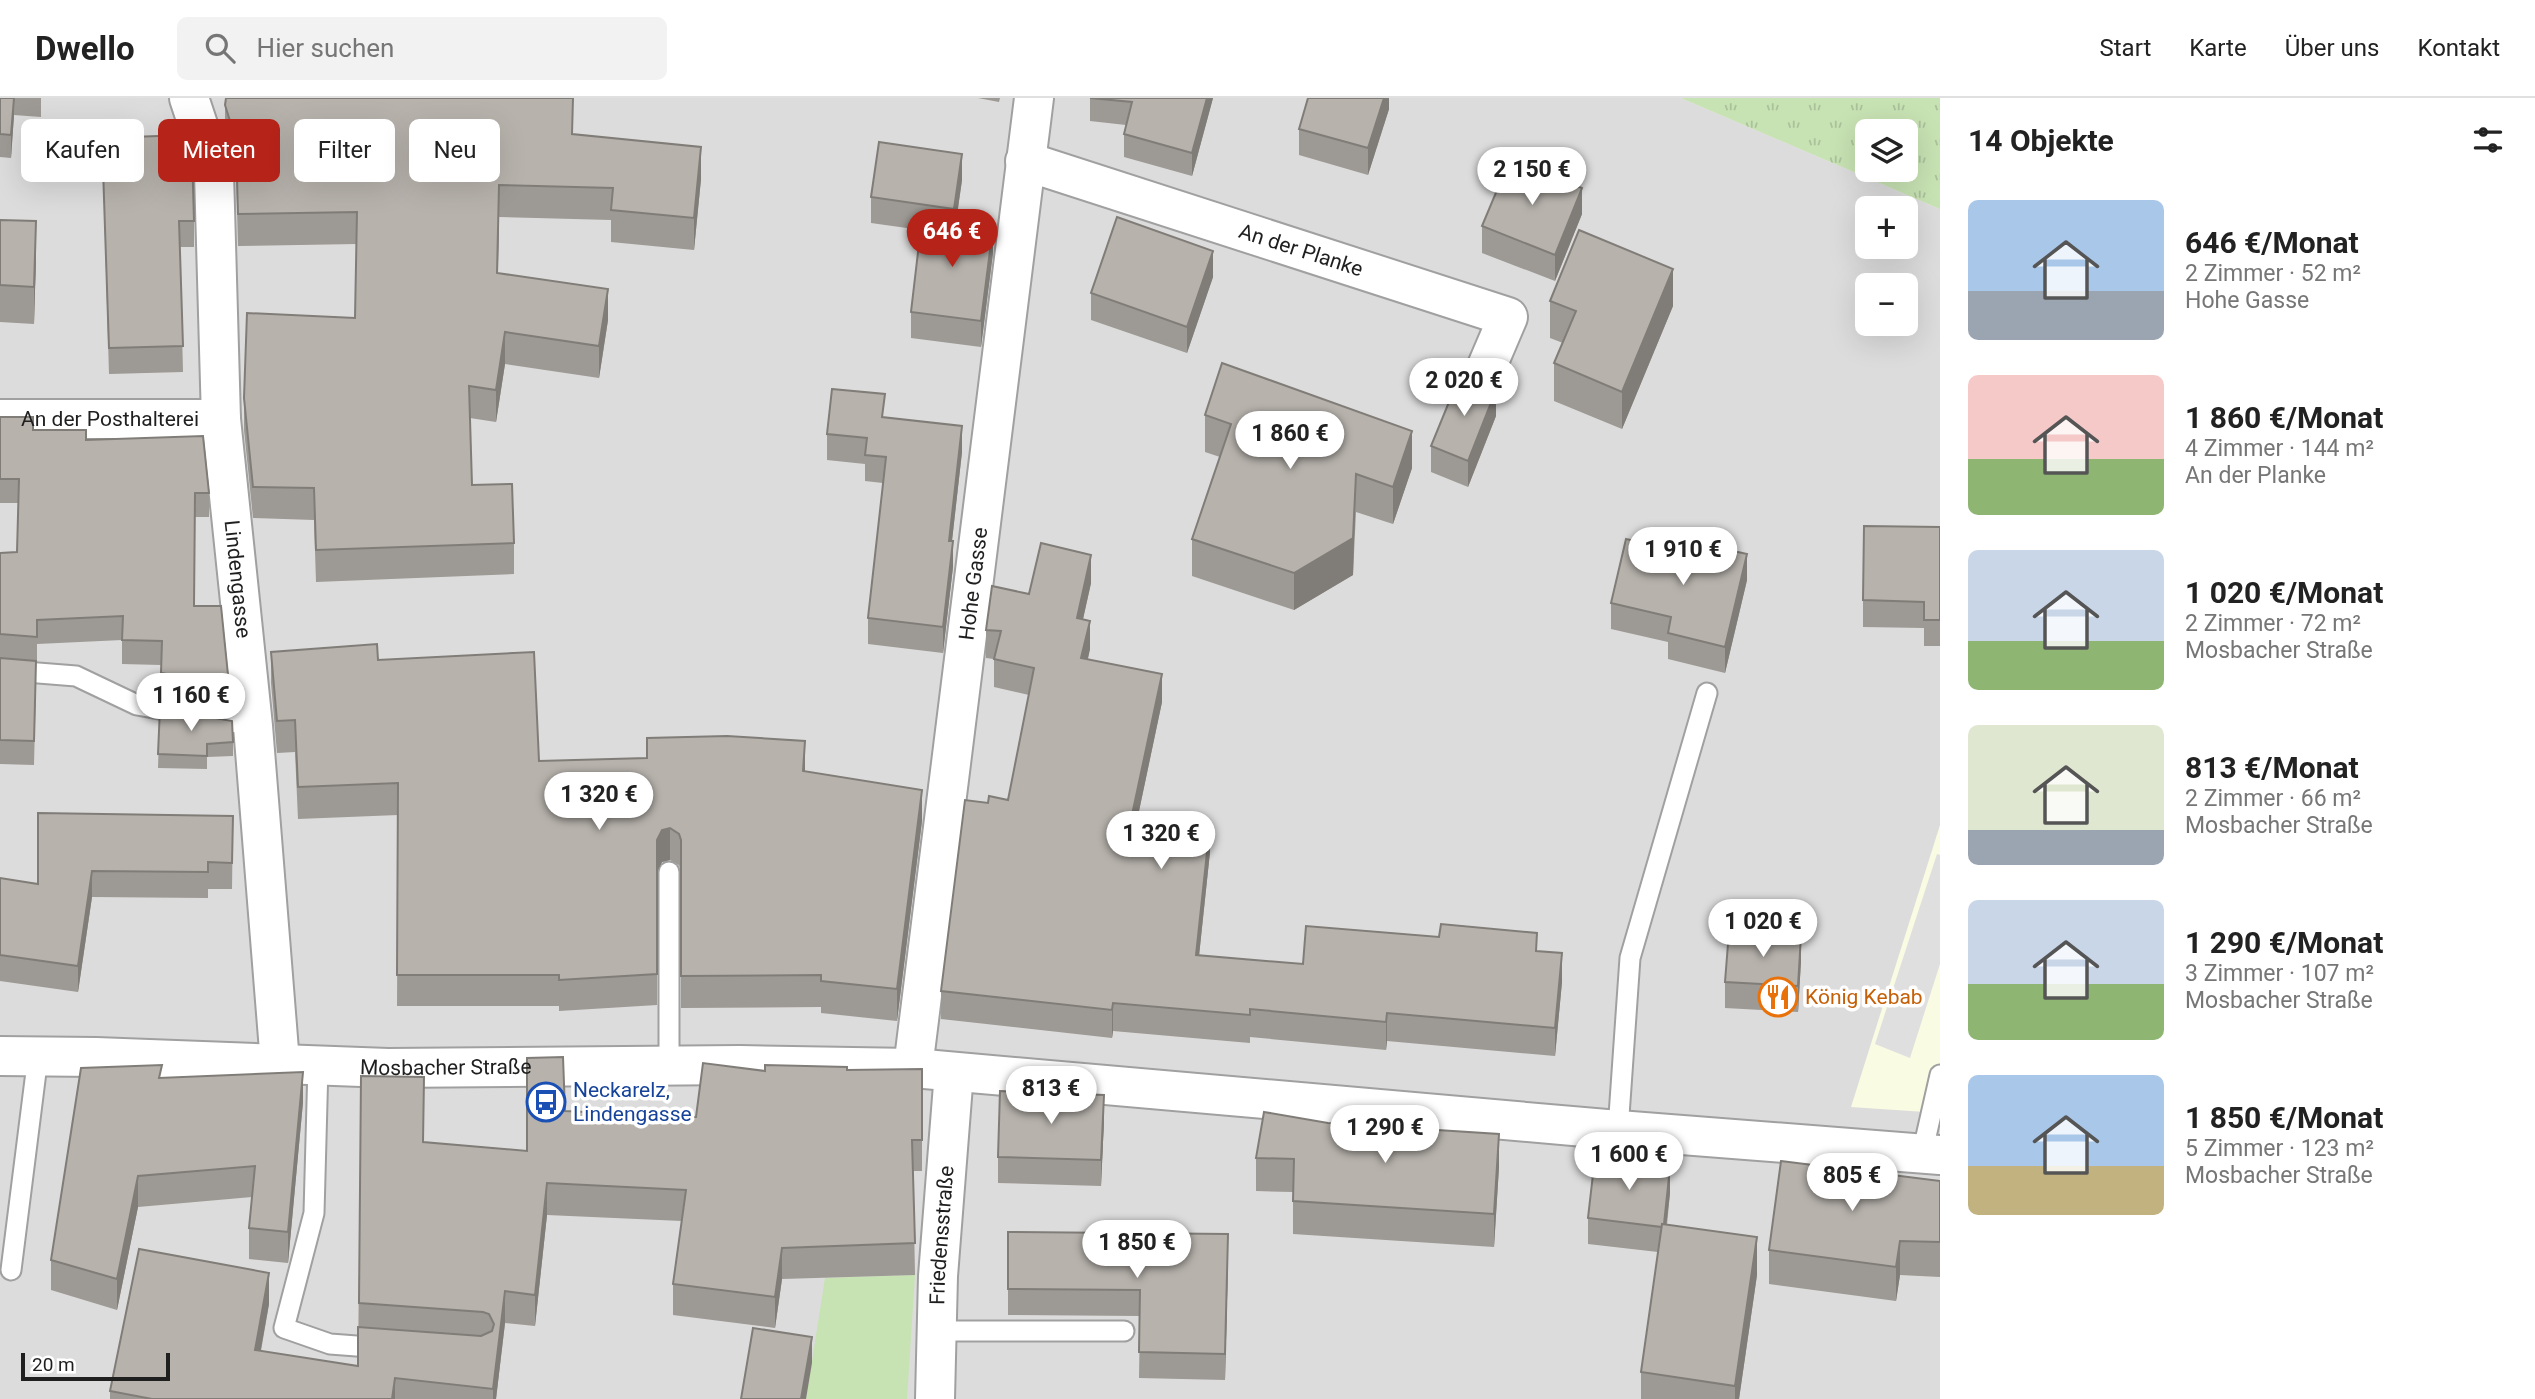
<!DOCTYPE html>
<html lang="de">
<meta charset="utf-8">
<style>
body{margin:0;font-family:Roboto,sans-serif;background:#f2f2f2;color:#222;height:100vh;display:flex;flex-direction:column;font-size:26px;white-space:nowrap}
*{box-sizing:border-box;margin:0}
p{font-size:23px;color:#767676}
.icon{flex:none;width:38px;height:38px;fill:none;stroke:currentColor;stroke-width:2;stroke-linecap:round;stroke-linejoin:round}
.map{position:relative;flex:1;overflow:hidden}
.panel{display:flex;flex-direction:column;background:#fff;width:595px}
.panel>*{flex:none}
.top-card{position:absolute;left:21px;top:21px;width:665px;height:63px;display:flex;gap:14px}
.controls{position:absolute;left:1855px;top:21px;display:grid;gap:14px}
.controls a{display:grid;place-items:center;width:63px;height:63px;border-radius:10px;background:#fff;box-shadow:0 7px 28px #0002;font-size:35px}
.scale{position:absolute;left:21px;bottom:18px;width:149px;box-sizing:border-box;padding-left:7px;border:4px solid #1f1f1f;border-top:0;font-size:19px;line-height:24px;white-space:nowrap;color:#1f1f1f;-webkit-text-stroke:5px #fff;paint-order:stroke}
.price{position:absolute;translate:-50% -60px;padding:0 16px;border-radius:24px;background:#fff;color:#222;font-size:23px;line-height:46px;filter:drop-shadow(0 2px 4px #0008)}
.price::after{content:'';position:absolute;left:50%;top:42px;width:21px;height:16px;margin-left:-10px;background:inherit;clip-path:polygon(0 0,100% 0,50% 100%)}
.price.selected{background:#b52319;color:#fff}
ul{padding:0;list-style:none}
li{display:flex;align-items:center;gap:21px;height:175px;padding:0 28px}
li span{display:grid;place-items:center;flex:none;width:196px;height:140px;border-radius:10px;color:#555}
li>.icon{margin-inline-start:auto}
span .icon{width:84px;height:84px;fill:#fffc;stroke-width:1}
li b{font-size:30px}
h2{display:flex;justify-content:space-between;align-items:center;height:84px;padding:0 28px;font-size:30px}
.pill{padding:0 24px;border-radius:10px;background:#fff;box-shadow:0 7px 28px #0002;font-size:24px;line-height:63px}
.pill.selected{background:#b52319;color:#fff}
header{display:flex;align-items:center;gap:42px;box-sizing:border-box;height:98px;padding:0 35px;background:#fff;border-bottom:2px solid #e0e0e0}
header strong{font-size:33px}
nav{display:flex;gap:38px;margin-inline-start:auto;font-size:24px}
.search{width:490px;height:63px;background:#f2f2f2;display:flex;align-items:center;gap:18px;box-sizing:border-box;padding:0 24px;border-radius:10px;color:#767676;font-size:26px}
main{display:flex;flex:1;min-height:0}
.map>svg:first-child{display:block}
.residential{fill:#dddcdc;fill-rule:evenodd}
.education{fill:#fafbe3}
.grass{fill:url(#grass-tufts);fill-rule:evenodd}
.garden{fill:#c7e2b3}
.parking{fill:#dfdfdf}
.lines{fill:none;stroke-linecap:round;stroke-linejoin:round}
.service-casing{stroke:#a0a0a0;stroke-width:23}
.minor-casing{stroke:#a0a0a0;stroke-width:42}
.tertiary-casing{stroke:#a0a0a0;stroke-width:42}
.service{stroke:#fff;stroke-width:19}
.minor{stroke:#fff;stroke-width:38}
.tertiary{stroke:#fff;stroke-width:38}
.wall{fill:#9d9994}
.shaded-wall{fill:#807d78}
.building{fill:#b7b2ac;stroke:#807d78;stroke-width:2}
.labels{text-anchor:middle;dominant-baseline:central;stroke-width:7;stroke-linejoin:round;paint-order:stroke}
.street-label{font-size:21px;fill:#1f1f1f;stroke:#fff}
.food-label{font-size:21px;fill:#c56008;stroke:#fff;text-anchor:start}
.transit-label{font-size:21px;fill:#164399;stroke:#fff;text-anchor:start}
</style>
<header>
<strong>Dwello</strong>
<div class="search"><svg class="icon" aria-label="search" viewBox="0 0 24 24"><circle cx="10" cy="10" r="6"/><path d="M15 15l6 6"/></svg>Hier suchen</div>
<nav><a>Start</a><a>Karte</a><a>Über uns</a><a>Kontakt</a></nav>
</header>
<main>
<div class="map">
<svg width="1940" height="1301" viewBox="0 0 1940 1301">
<defs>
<pattern id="grass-tufts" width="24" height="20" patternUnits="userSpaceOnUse" patternTransform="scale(1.75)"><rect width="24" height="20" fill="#c7e2b3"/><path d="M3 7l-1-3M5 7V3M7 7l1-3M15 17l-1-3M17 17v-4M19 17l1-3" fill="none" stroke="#aac19a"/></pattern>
</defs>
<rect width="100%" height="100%" fill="#eeece6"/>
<path class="residential" d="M 0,0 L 1681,0 L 1940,111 L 1940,1301 L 0,1301 ZM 1867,110 L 1906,110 L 1906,149 L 1867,149 ZM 1867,187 L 1906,187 L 1906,226 L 1867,226 Z"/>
<polygon class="education" points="1940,727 1940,1015 1851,1009"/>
<path class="grass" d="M 1681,0 L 1940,0 L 1940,111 ZM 1867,33 L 1906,33 L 1906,72 L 1867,72 Z"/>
<polygon class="garden" points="915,1177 907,1301 806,1301 825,1180"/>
<polygon class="parking" points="1937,756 1940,757 1940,866 1910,960 1875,946"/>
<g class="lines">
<defs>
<g id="service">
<polyline points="0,572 76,578 137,607 253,628"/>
<polyline points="669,774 669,967"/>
<polyline points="318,967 314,1115 284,1230 330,1246 383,1250"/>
<polyline points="1618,1032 1630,860 1707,595"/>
<polyline points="1922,1056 1940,977"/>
<polyline points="11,1172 38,958"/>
<polyline points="937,1233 1124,1233"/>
</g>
<g id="minor">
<path id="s1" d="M 189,0 L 214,75 L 221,321 L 253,628 L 280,965"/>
<path id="s2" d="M 1025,63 L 1508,219 L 1479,287"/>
<path id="s3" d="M 0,321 L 221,321"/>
<path id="s4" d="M 913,970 L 1034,0"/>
<path id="s5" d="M 935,1301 L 938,1178 L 954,974"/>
</g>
<g id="tertiary">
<path id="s6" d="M 0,958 L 96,959 L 388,970 L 740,967 L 913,970 L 1618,1032 L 1940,1057"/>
</g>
</defs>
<use href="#service" class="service-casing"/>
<use href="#minor" class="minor-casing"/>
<use href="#tertiary" class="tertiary-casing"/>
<use href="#service" class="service"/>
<use href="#minor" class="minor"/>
<use href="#tertiary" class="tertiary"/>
</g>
<g class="wall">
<polygon points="0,0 41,0 41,19 14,17 11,60 0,59"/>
<polygon points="978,0 1000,0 999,4"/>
<polygon points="1090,0 1213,0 1192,78 1124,59 1124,36 1126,27 1090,23"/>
<polygon points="1389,0 1389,11 1368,77 1299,57 1299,31"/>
<polygon points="225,7 572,36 701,81 694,152 611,144 611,122 499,119 498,175 608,222 599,280 505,266 496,324 470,320 472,387 514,445 514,476 316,484 314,422 253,420 244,332 244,300 355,220 357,146 238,148 236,74 225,38"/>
<polygon points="102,40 194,123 194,149 180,149 183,274 109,276"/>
<polygon points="962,82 956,125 993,155 981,249 911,240 911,214 921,132 871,125 871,99"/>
<polygon points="1582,116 1555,183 1482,155 1482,128"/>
<polygon points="0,122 36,160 34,226 0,224"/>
<polygon points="1213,179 1187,255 1091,222 1091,195"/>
<polygon points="1550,203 1673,208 1622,331 1554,303 1554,265 1563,245 1550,240"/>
<polygon points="1205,317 1412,370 1393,426 1356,414 1353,477 1294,512 1192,478 1192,441 1220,359 1205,354"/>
<polygon points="1496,318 1468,389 1431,374 1431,348"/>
<polygon points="0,319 33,332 86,342 209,395 209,419 195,419 194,508 229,587 229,611 161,599 161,567 122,566 122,542 37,546 37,563 0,560 0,455 17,454 19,405 0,405"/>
<polygon points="885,319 962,354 952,443 953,469 943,555 868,546 868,520 883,385 865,383 865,366 827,362 827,336"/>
<polygon points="1940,429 1940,548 1924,548 1924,530 1863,529 1863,502"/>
<polygon points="1747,482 1725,575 1668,561 1668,544 1611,531 1611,505"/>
<polygon points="1091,485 1083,521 1090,551 1088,561 1162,604 1138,718 1210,754 1199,858 1303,866 1537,853 1562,884 1555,958 1387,943 1386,952 1250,939 1250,945 1113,933 1112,940 941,921 941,893 988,705 1008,702 1029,597 994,589 994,561 986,560 986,532 1029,496"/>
<polygon points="271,554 378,562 539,663 647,660 647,640 805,674 922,723 897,923 821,915 821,909 681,910 681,774 679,767 670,762 662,764 657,774 657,907 559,913 559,908 397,908 398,717 298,721 295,654 277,655 271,585"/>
<polygon points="0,560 36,587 34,667 0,666"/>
<polygon points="160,610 233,644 233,658 207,659 207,671 158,670"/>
<polygon points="233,718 232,791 208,791 208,800 92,799 78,894 0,883 0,780 38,786"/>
<polygon points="1801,863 1798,914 1725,910 1725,884"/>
<polygon points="922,971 922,1073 913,1073 915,1177 782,1181 775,1230 673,1217 673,1186 682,1123 547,1117 535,1228 505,1225 496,1301 110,1301 110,1293 269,1206 261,1253 358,1268 361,978 424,1044 527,1053 565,1013 696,1019 765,973"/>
<polygon points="162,980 303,1004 288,1165 249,1161 249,1130 252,1099 138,1109 117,1212 51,1192 51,1162"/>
<polygon points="1104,1023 1101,1088 998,1085 998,1059"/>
<polygon points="1256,1060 1499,1069 1494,1149 1293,1136 1293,1094 1256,1093"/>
<polygon points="1934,1083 1940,1083 1940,1179 1900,1177 1896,1203 1769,1186 1769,1152"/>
<polygon points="1670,1095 1667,1127 1757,1177 1739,1301 1641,1301 1641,1274 1658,1154 1588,1146 1588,1120"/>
<polygon points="1008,1134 1228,1162 1225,1282 1139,1280 1140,1218 1008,1217"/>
</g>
<g class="shaded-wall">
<polygon points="14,0 14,17 11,60 11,37"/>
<polygon points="1207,0 1213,0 1192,78 1192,55"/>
<polygon points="1384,0 1389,0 1389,11 1368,77 1368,50"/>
<polygon points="701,49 701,81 694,152 694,120"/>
<polygon points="962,56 962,82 954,137 954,111"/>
<polygon points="499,87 499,119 497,206 497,175"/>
<polygon points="1582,90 1582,116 1555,183 1555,157"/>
<polygon points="36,123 36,160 34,226 34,189"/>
<polygon points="993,129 993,155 981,249 981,223"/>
<polygon points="1213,153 1213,179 1187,255 1187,229"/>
<polygon points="1673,171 1673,208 1622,331 1622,294"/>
<polygon points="608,191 608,222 599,280 599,248"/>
<polygon points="505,234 505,266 496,324 496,292"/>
<polygon points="1496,292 1496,318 1468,389 1468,363"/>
<polygon points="962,328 962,354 949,469 949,443"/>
<polygon points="1412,333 1412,370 1393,426 1393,389"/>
<polygon points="1356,376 1353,477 1294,512 1294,475"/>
<polygon points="953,443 953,469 943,555 943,529"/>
<polygon points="1747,456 1747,482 1725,575 1725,549"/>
<polygon points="1091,457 1091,485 1077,548 1077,520"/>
<polygon points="1090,523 1090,551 1081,588 1081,560"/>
<polygon points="1162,576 1162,604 1132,746 1132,717"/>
<polygon points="805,643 805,675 803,673"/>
<polygon points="922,692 922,723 897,923 897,891"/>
<polygon points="1210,726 1210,754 1196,886 1196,857"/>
<polygon points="670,730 670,762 662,764 657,774 657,742 662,732"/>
<polygon points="92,773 92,799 78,894 78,868"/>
<polygon points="1801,837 1801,863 1798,914 1798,888"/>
<polygon points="1562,855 1562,884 1555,958 1555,930"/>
<polygon points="1113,905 1113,933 1112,940 1112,912"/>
<polygon points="1387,915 1387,943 1386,952 1386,924"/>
<polygon points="303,974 303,1004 288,1165 288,1134"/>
<polygon points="1104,997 1104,1023 1101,1088 1101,1062"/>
<polygon points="1499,1036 1499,1069 1494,1149 1494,1116"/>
<polygon points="1670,1069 1670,1095 1663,1155 1663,1129"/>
<polygon points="138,1078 138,1109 117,1212 117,1181"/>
<polygon points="547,1085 547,1117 535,1228 535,1197"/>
<polygon points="1228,1136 1228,1162 1225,1282 1225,1256"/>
<polygon points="1757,1139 1757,1177 1739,1301 1735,1301 1735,1288"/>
<polygon points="1900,1143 1900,1177 1896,1203 1896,1169"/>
<polygon points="782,1150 782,1181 775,1230 775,1199"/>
<polygon points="269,1175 269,1206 255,1283 255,1252"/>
<polygon points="505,1193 505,1225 496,1301 493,1301 493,1291"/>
<polygon points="812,1239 812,1265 806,1301 801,1301"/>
<polygon points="395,1280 395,1301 392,1301"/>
</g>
<g class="building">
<polygon points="0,0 14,0 11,37 0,36"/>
<polygon points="226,0 573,0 572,36 701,49 694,120 611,112 613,90 499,87 497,175 608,191 599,248 505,234 496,292 469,288 472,387 512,386 514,445 316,452 314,390 253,389 244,300 247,215 355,220 357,114 238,116 236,42 225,7"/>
<polygon points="1090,0 1207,0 1192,55 1124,36 1132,4"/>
<polygon points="1308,0 1384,0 1368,50 1299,31"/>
<polygon points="187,37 192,53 194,123 179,123 183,248 109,250 102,40"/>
<polygon points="879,44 962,56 954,111 871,99"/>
<polygon points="1510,61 1582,90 1555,157 1482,128"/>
<polygon points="1117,119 1213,153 1187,229 1091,195"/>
<polygon points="922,120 993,129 981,223 911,214"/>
<polygon points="0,122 36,123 34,189 0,187"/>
<polygon points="1579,132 1673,171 1622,294 1554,265 1576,213 1550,203"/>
<polygon points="1222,265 1412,333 1393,389 1356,376 1353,440 1294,475 1192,441 1231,326 1205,317"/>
<polygon points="1460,277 1496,292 1468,363 1431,348"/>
<polygon points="832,291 885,296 882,319 962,328 949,443 953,443 943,529 868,520 886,359 865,357 867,340 827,336"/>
<polygon points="0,319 33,319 33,332 86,332 86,342 203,338 209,395 195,395 194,508 221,508 229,587 161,575 162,543 122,542 123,518 37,522 37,539 0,536 0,455 17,454 19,381 0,381"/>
<polygon points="1864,428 1940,429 1940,522 1924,522 1924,504 1863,502"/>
<polygon points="1626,441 1690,455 1693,444 1747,456 1725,549 1668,535 1671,519 1611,505"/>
<polygon points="1041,445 1091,457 1077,520 1090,523 1081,560 1162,576 1132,717 1210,726 1196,857 1303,866 1306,828 1439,839 1441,826 1537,835 1536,853 1562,855 1555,930 1387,915 1386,924 1250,911 1250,917 1113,905 1112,912 941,893 965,702 988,705 989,698 1008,702 1034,570 994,561 1001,533 986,532 992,488 1029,496"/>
<polygon points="377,546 378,562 534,554 539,663 647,660 647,640 727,638 805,643 803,673 922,692 897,891 821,883 821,877 681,878 681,742 679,736 670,730 662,732 657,742 657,876 559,882 559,877 397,877 398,685 298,689 295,622 277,623 271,554"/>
<polygon points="0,560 36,563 34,643 0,642"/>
<polygon points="160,610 232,623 233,644 207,646 207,658 158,656"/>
<polygon points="38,715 233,718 232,765 208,764 208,774 92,773 78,868 0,857 0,780 38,786"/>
<polygon points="1729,833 1801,837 1798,888 1725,884"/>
<polygon points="563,959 565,1013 696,1019 703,965 765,973 765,967 847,969 847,972 922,971 922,1042 912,1042 915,1145 782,1150 775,1199 673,1186 686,1092 547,1085 535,1197 505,1193 493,1291 395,1280 392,1301 152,1301 110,1293 139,1151 269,1175 255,1252 358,1268 358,1229 481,1238 492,1233 494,1226 489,1216 483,1214 359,1205 361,978 424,979 423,1044 527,1053 527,960"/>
<polygon points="162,967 159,980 303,974 288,1134 249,1130 255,1068 138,1078 117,1181 51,1162 81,970"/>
<polygon points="1000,993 1104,997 1101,1062 998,1059"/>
<polygon points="1264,1014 1328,1025 1499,1036 1494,1116 1293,1103 1294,1061 1256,1060"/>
<polygon points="1595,1059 1670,1069 1664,1126 1662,1126 1662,1129 1588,1120"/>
<polygon points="1781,1063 1940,1083 1940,1144 1900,1143 1896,1169 1769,1152"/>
<polygon points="1662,1126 1757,1139 1735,1288 1641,1274"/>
<polygon points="1008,1134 1228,1136 1225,1256 1139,1254 1140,1192 1008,1191"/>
<polygon points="753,1230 812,1239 801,1301 741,1301"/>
</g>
<defs>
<symbol id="restaurant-ring" viewBox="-11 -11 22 22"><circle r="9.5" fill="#fff" stroke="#e8710a" stroke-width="1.5"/><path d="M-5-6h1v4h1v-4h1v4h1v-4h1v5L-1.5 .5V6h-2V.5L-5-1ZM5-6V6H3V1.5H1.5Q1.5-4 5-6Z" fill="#e8710a"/></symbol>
<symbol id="bus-ring" viewBox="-11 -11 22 22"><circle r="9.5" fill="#fff" stroke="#1a4fb4" stroke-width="1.5"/><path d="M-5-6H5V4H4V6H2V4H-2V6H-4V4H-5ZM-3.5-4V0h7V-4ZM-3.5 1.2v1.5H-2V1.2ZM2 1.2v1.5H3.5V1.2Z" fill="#1a4fb4"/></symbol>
</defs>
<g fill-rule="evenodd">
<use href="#restaurant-ring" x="1756" y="877" width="44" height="44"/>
<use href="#bus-ring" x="524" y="982" width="44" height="44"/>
</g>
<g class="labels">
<g class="street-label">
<text stroke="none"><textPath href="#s2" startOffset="290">An der Planke</textPath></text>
<text stroke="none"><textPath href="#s3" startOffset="110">An der Posthalterei</textPath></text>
<text stroke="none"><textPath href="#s1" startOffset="486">Lindengasse</textPath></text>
<text stroke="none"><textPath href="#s4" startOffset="488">Hohe Gasse</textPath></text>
<text stroke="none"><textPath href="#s6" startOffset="446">Mosbacher Straße</textPath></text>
<text stroke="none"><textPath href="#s5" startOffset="164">Friedensstraße</textPath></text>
</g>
<g class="food-label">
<text x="1805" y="899">König Kebab</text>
</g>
<g class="transit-label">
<text x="573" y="992">Neckarelz,<tspan x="573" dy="24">Lindengasse</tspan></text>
</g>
</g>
</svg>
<div class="controls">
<a><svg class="icon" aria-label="layers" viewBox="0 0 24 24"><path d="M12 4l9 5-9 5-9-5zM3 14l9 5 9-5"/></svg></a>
<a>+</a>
<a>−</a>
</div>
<div class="scale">20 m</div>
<b class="price" style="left:1532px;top:109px">2 150 €</b>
<b class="price selected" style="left:952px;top:171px">646 €</b>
<b class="price" style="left:1464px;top:320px">2 020 €</b>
<b class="price" style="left:1290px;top:373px">1 860 €</b>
<b class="price" style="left:1683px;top:489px">1 910 €</b>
<b class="price" style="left:191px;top:635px">1 160 €</b>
<b class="price" style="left:599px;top:734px">1 320 €</b>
<b class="price" style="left:1161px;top:773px">1 320 €</b>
<b class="price" style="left:1763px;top:861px">1 020 €</b>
<b class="price" style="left:1051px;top:1028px">813 €</b>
<b class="price" style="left:1385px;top:1067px">1 290 €</b>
<b class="price" style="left:1629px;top:1094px">1 600 €</b>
<b class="price" style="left:1852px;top:1115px">805 €</b>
<b class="price" style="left:1137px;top:1182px">1 850 €</b>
<div class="top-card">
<a class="pill">Kaufen</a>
<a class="pill selected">Mieten</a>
<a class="pill">Filter</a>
<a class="pill">Neu</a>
</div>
</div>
<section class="panel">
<h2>14 Objekte<svg class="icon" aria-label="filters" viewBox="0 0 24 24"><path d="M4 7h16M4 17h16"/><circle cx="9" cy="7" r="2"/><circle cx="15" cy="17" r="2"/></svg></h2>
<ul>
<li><span style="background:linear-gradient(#a9c7e8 65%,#9aa5b1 0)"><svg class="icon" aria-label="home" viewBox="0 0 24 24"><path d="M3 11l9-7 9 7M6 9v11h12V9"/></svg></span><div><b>646 €/Monat</b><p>2 Zimmer · 52 m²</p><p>Hohe Gasse</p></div></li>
<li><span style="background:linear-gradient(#f6c9c9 60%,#8fb573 0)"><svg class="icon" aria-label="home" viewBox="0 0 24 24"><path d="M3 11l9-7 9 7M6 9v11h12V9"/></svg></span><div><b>1 860 €/Monat</b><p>4 Zimmer · 144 m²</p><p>An der Planke</p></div></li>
<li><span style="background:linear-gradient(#c9d6e8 65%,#8fb573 0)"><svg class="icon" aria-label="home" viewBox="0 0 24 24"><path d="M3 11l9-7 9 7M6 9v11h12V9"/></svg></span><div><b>1 020 €/Monat</b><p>2 Zimmer · 72 m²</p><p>Mosbacher Straße</p></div></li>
<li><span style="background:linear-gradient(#dfe7d0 75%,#9aa5b1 0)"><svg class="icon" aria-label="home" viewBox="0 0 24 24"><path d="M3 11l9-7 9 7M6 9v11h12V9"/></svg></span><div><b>813 €/Monat</b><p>2 Zimmer · 66 m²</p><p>Mosbacher Straße</p></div></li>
<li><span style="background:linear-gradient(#c9d6e8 60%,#8fb573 0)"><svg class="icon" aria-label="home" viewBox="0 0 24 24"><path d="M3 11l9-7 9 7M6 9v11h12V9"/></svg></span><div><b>1 290 €/Monat</b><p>3 Zimmer · 107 m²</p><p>Mosbacher Straße</p></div></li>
<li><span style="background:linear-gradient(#a9c7e8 65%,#c2b280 0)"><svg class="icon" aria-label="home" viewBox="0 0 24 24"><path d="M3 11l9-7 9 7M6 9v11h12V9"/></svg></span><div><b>1 850 €/Monat</b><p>5 Zimmer · 123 m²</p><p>Mosbacher Straße</p></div></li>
</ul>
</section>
</main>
